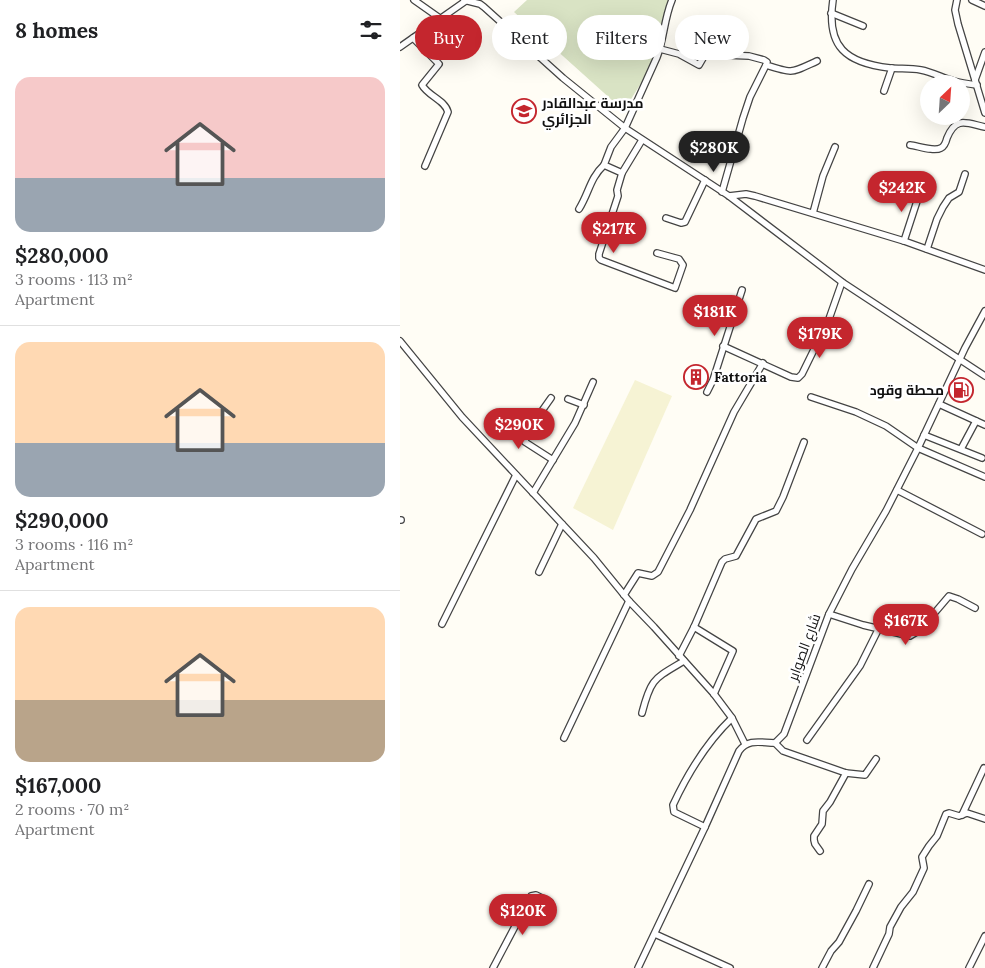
<!DOCTYPE html>
<meta charset="utf-8">
<style>
body{margin:0;font-family:Lora,Cairo,serif;background:#f6f6f6;color:#202124;height:100vh;display:flex;flex-direction:column;font-size:19px;white-space:nowrap}
*{box-sizing:border-box;margin:0}
p{font-size:16px;color:#757577}
.icon{flex:none;width:28px;height:28px;fill:none;stroke:currentColor;stroke-width:2;stroke-linecap:round;stroke-linejoin:round}
.map{position:relative;flex:1;overflow:hidden}
.details{display:flex;flex-direction:column;background:#fff;width:400px}
.details>*{flex:none}
.top-card{position:absolute;left:15px;top:15px;width:475px;height:45px;display:flex;gap:10px}
.needle{width:32px;rotate:25deg}
.buttons{position:absolute;left:520px;top:75px;display:grid;gap:10px}
.buttons a{display:grid;place-items:center;width:50px;height:50px;border-radius:50%;background:#fff;box-shadow:0 5px 20px #0002;font-size:25px}
.price{position:absolute;translate:-50% -42px;padding:0 11px;border-radius:18px;background:#c4262e;color:#fff;font-size:16px;line-height:32px;filter:drop-shadow(0 1px 2px #0008)}
.price::after{content:'';position:absolute;left:50%;top:30px;width:15px;height:11px;margin-left:-8px;background:inherit;clip-path:polygon(0 0,100% 0,50% 100%)}
.price.on{background:#222;color:#fff}
ul{padding:0;list-style:none}
li{display:grid;align-content:center;gap:10px;height:265px;padding:0 15px}
li+li{border-top:1px solid #e0e0e0}
li span{display:grid;place-items:center;height:155px;border-radius:15px;color:#555}
li>.icon{margin-inline-start:auto}
span .icon{width:90px;height:90px;fill:#fffc;stroke-width:1}
li b{font-size:21px}
h2{display:flex;justify-content:space-between;align-items:center;height:60px;padding:0 15px;font-size:21px}
.chip{padding:0 18px;border-radius:22px;background:#fff;box-shadow:0 5px 20px #0002;font-size:18px;line-height:45px}
.chip.on{background:#c4262e;color:#fff}
main{display:flex;flex:1;min-height:0}
.map>svg:first-child{display:block}
.farmland{fill:#f6f3d4}
.cemetery{fill:#d9e3c4}
.lines{fill:none;stroke-linecap:round;stroke-linejoin:round}
.minor-casing{stroke:#444;stroke-width:8}
.minor{stroke:#fff;stroke-width:5.5}
.labels{text-anchor:middle;dominant-baseline:central;stroke-width:5;stroke-linejoin:round;paint-order:stroke}
.poi-label{font-size:14px;font-weight:bold;fill:#111;stroke:#fff;text-anchor:start}
.street-label{font-size:14px;fill:#111;stroke:#fff}
</style>
<main>
<section class="details">
<h2>8 homes<svg class="icon" aria-label="filters" viewBox="0 0 24 24"><path d="M4 7h16M4 17h16"/><circle cx="9" cy="7" r="2"/><circle cx="15" cy="17" r="2"/></svg></h2>
<ul>
<li><span style="background:linear-gradient(#f6c9c9 65%,#9aa5b1 0)"><svg class="icon" aria-label="home" viewBox="0 0 24 24"><path d="M3 11l9-7 9 7M6 9v11h12V9"/></svg></span><div><b>$280,000</b><p>3 rooms · 113 m²</p><p>Apartment</p></div></li>
<li><span style="background:linear-gradient(#ffd9b3 65%,#9aa5b1 0)"><svg class="icon" aria-label="home" viewBox="0 0 24 24"><path d="M3 11l9-7 9 7M6 9v11h12V9"/></svg></span><div><b>$290,000</b><p>3 rooms · 116 m²</p><p>Apartment</p></div></li>
<li><span style="background:linear-gradient(#ffd9b3 60%,#b9a48a 0)"><svg class="icon" aria-label="home" viewBox="0 0 24 24"><path d="M3 11l9-7 9 7M6 9v11h12V9"/></svg></span><div><b>$167,000</b><p>2 rooms · 70 m²</p><p>Apartment</p></div></li>
</ul>
</section>
<div class="map">
<svg width="585" height="968" viewBox="0 0 585 968">
<rect width="100%" height="100%" fill="#fffdf5"/>
<polygon class="farmland" points="235,380 272,396 213,530 173,508"/>
<polygon class="cemetery" points="127,0 269,0 261,27 258,56 228,104 213,101 114,12"/>
<g class="lines">
<defs>
<g id="minor">
<polyline points="14,0 41,19"/>
<polyline points="64,0 80,4 84,7 163,78 225,128 329,196 442,282 585,376"/>
<path d="M 433,0 C 426,47 446,63 490,68 C 500,69 510,68 521,70 C 532,72 543,78 554,81 C 561,83 569,84 577,85"/>
<polyline points="557,0 555,10 558,24 585,113"/>
<polyline points="572,0 585,6"/>
<polyline points="431,13 463,26"/>
<path d="M 13,38 L 39,64 L 22,85 C 28,96 45,100 48,112 L 25,166"/>
<polyline points="285,43 307,50"/>
<polyline points="0,47 67,0"/>
<path d="M 260,49 L 279,54 L 299,65 L 310,46 L 325,55 L 349,56 L 364,60 L 367,62 L 366,65 C 394,74 391,73 417,61"/>
<polyline points="575,80 585,52"/>
<polyline points="484,91 492,68"/>
<path d="M 242,140 L 222,173 L 204,165 L 211,147 L 225,128 L 257,57 C 264,39 264,19 272,0"/>
<path d="M 510,145 C 518,146 534,152 541,148 C 545,146 546,142 547,138 C 556,116 566,123 585,127"/>
<polyline points="222,173 217,190 218,196 199,254 199,258 201,260 275,288 283,265 279,259 257,253"/>
<polyline points="322,192 343,118 350,97 366,65"/>
<polyline points="329,196 346,194 355,196 504,241 585,270"/>
<path d="M 179,209 C 189,193 190,178 204,165"/>
<polyline points="413,213 423,176 435,147"/>
<polyline points="266,218 281,223 285,222 305,180"/>
<polyline points="504,241 520,192"/>
<polyline points="527,249 537,219 543,207 549,198 559,192 565,174"/>
<polyline points="0,341 62,417 194,558 229,601 254,627 314,694 332,718 345,744"/>
<polyline points="323,346 391,377 398,378 402,374 429,319 442,282"/>
<polyline points="307,392 313,380 342,290"/>
<polyline points="411,397 456,412 486,426 518,448 585,477"/>
<polyline points="151,398 127,432 125,442 153,460"/>
<polyline points="168,399 184,405"/>
<polyline points="539,404 585,425"/>
<polyline points="524,435 582,458"/>
<polyline points="561,449 576,421"/>
<polyline points="497,490 582,534"/>
<polyline points="133,493 175,423 193,382"/>
<polyline points="0,520 1,520"/>
<polyline points="139,572 162,524"/>
<polyline points="224,595 238,573 252,576 258,572 290,510 334,412 363,363"/>
<polyline points="429,614 463,625 510,636 520,630 549,596 558,599 575,608"/>
<polyline points="42,624 116,475"/>
<polyline points="294,627 333,651 314,694"/>
<polyline points="279,656 294,627 322,562 325,559 336,556 356,519 376,511 383,497 404,442"/>
<path d="M 242,713 C 251,678 254,679 284,661"/>
<polyline points="164,738 229,601"/>
<polyline points="407,740 460,666 479,628"/>
<polyline points="375,743 383,751 446,773 465,775 476,759"/>
<polyline points="562,815 584,768"/>
<path d="M 305,827 L 274,812 L 273,805 C 287,775 307,742 332,718"/>
<polyline points="420,851 415,844 414,840 414,836 422,824 423,811 430,802 446,773"/>
<polyline points="255,934 330,968"/>
<polyline points="93,968 131,896 136,895 150,902"/>
<path d="M 238,968 L 305,827 L 339,751 C 349,738 361,743 375,743 L 384,734 L 429,614 L 452,569 L 486,511 L 518,448 L 565,348 L 585,311"/>
<polyline points="422,968 431,951 439,942 456,911 469,884"/>
<polyline points="473,968 489,934 490,927 501,907 513,892 524,868 522,857 529,846 537,836 546,814 549,813 559,816 567,813 585,819"/>
<polyline points="569,968 585,936"/>
</g>
</defs>
<use href="#minor" class="minor-casing"/>
<use href="#minor" class="minor"/>
</g>
<defs>
<symbol id="school-ring" viewBox="-11 -11 22 22"><circle r="9.5" fill="#fff" stroke="#c4262e" stroke-width="1.5"/><path d="M0-5L7-2L0 1L-7-2ZM-4 1L0 2.5L4 1V4Q0 6-4 4Z" fill="#c4262e"/></symbol>
<symbol id="building-ring" viewBox="-11 -11 22 22"><circle r="9.5" fill="#fff" stroke="#c4262e" stroke-width="1.5"/><path d="M-4-6H4V6H1V3H-1V6H-4ZM-2.5-4.3h1.7v1.8h-1.7ZM.8-4.3h1.7v1.8H.8ZM-2.5-1h1.7V.8h-1.7ZM.8-1h1.7V.8H.8Z" fill="#c4262e"/></symbol>
<symbol id="fuel-ring" viewBox="-11 -11 22 22"><circle r="9.5" fill="#fff" stroke="#c4262e" stroke-width="1.5"/><path d="M-5.5-6h7V0h2V4h1.3V-2.5L3-4.5l.8-.8L6-3V5H2.5V1h-1V6h-7ZM-4.2-4.7v3.2H.2V-4.7Z" fill="#c4262e"/></symbol>
</defs>
<g fill-rule="evenodd">
<use href="#school-ring" x="110" y="97" width="28" height="28"/>
<use href="#building-ring" x="282" y="363" width="28" height="28"/>
<use href="#fuel-ring" x="547" y="376" width="28" height="28"/>
</g>
<g class="labels">
<g class="poi-label">
<text x="142" y="103">مدرسة عبدالقادر<tspan x="142" dy="16">الجزائري</tspan></text>
<text x="314" y="377">Fattoria</text>
<text x="544" y="390" text-anchor="end">محطة وقود</text>
</g>
<g class="street-label">
<text transform="translate(404 647) rotate(-70)">شارع الصوابر</text>
</g>
</g>
</svg>
<div class="buttons">
<a><svg class="needle" viewBox="-14 -14 28 28"><path d="M0-13l5 13h-10z" fill="#e53935"/><path d="M0 13l5-13h-10z" fill="#757577"/></svg></a>
</div>
<b class="price on" style="left:314px;top:173px">$280K</b>
<b class="price" style="left:502px;top:213px">$242K</b>
<b class="price" style="left:214px;top:254px">$217K</b>
<b class="price" style="left:315px;top:337px">$181K</b>
<b class="price" style="left:420px;top:359px">$179K</b>
<b class="price" style="left:119px;top:450px">$290K</b>
<b class="price" style="left:506px;top:646px">$167K</b>
<b class="price" style="left:123px;top:936px">$120K</b>
<div class="top-card">
<a class="chip on">Buy</a>
<a class="chip">Rent</a>
<a class="chip">Filters</a>
<a class="chip">New</a>
</div>
</div>
</main>
